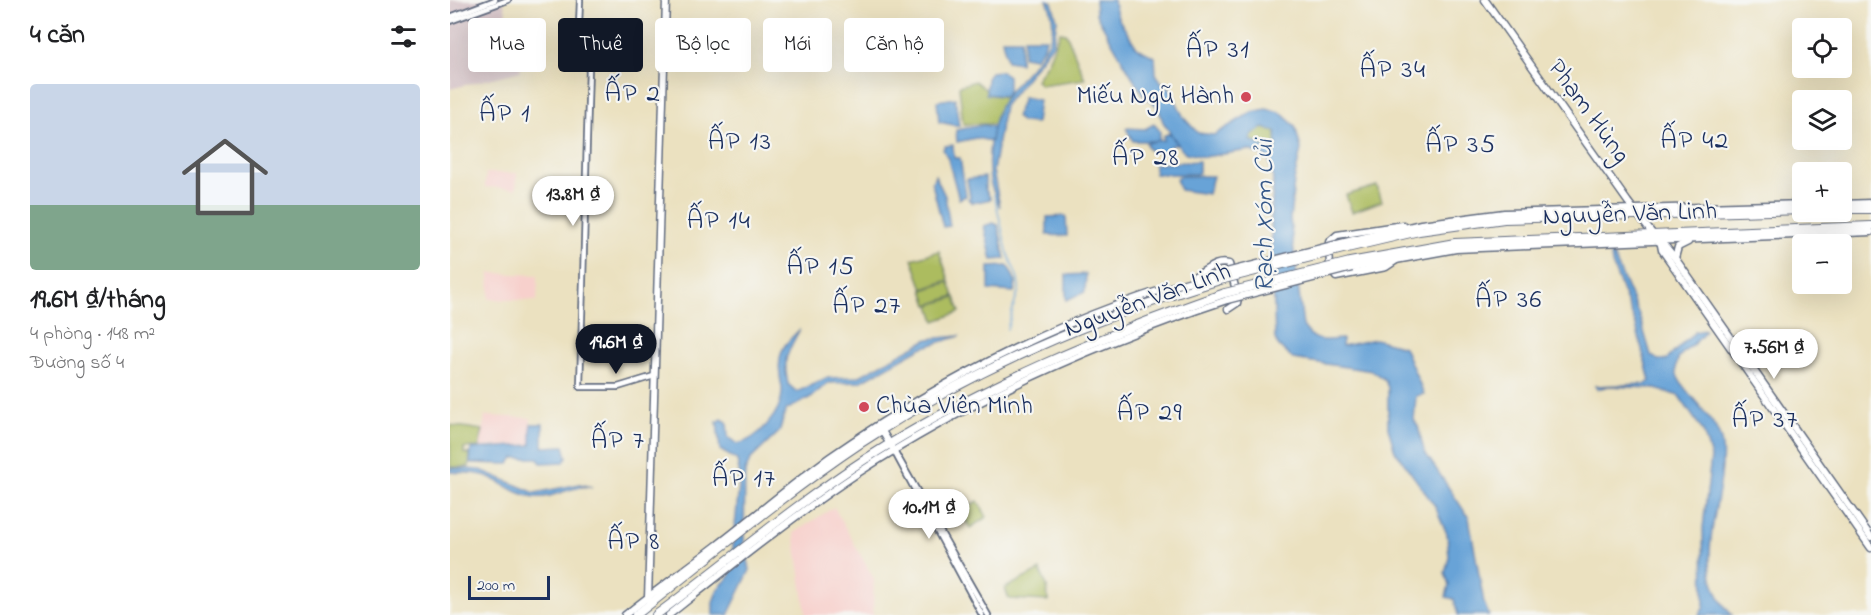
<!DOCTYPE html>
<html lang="vi">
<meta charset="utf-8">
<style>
body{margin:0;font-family:"Indie Flower",sans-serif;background:#f2f2f2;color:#202124;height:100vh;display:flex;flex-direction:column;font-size:22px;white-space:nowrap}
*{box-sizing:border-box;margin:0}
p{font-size:20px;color:#757577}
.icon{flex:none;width:33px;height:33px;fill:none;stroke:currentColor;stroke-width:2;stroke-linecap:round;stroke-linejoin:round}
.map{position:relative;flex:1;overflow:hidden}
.sheet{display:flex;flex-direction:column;background:#fff;width:450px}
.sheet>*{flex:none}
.guide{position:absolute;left:18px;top:18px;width:570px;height:54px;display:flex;gap:12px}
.fabs{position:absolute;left:1342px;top:18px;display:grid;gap:12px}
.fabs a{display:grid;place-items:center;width:60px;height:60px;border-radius:6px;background:#fff;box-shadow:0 6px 24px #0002;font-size:30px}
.scale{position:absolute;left:18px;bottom:15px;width:82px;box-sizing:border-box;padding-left:6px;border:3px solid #1b2f5e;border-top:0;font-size:16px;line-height:21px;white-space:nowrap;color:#1b2f5e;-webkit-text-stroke:4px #f6f6f2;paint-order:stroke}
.price{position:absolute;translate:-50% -51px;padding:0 14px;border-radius:21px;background:#fff;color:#222;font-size:20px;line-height:39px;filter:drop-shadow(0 2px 3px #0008)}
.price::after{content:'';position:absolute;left:50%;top:36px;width:18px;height:14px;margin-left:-9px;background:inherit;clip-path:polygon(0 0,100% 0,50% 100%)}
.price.active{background:#111827;color:#fff}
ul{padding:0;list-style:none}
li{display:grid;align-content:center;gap:12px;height:318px;padding:0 30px}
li+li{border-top:2px solid #e0e0e0}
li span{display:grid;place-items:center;height:186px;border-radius:6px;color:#555}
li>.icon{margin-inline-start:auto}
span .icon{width:108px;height:108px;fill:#fffc;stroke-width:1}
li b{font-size:26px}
h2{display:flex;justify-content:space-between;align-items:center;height:72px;padding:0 30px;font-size:26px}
.pill{padding:0 21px;border-radius:6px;background:#fff;box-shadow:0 6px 24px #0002;font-size:21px;line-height:54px}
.pill.active{background:#111827;color:#fff}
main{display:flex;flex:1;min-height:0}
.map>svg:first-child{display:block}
.built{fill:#f7d0cc}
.industrial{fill:#d2bec3}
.green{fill:#acbc5f;stroke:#64765e;stroke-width:1.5}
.water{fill:#67a3d7;stroke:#41699a;stroke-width:1.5;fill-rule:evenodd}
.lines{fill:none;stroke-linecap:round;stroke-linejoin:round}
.stream{stroke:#67a3d7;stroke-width:1.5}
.minor-casing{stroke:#646d80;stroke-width:8}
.major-casing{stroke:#646d80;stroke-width:9}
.highway-casing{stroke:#646d80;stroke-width:10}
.minor{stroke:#fff;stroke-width:4.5}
.major{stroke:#fff;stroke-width:6}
.highway{stroke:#fff;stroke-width:8}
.major-bridge-casing{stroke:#646d80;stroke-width:9;stroke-linecap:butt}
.highway-bridge-casing{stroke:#646d80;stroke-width:10;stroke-linecap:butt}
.major-bridge{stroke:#fff;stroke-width:6}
.highway-bridge{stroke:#fff;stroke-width:8}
.poi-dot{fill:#d1495b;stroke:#f6f6f2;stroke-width:2}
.labels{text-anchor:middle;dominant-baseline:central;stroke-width:4.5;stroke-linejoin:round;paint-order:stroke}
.poi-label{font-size:26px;fill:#1b2f5e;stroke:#f6f6f2;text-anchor:end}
.street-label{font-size:26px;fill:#1b2f5e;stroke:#f6f6f2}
.neighbourhood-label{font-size:27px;letter-spacing:1.5px;fill:#1b2f5e;stroke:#f6f6f2}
.water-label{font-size:27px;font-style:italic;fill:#365888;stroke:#f6f6f2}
</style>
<main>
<section class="sheet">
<h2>4 căn<svg class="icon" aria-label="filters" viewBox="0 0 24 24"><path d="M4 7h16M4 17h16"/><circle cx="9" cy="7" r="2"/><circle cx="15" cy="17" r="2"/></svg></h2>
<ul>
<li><span style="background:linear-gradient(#c9d6e8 65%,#7fa58c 0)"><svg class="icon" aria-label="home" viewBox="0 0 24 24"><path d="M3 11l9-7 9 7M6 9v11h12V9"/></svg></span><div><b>19.6M ₫/tháng</b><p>4 phòng · 148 m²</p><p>Đường số 4</p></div></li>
</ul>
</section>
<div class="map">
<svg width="1421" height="615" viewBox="0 0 1421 615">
<rect width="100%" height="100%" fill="#f6f6f2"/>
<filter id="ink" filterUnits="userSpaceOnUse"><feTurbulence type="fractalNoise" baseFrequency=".0167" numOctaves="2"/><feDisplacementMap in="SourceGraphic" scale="12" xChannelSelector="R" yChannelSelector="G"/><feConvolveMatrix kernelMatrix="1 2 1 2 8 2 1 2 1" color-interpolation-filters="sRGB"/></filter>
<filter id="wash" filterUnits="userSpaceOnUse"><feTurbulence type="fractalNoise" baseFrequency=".008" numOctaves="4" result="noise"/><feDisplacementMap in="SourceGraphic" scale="24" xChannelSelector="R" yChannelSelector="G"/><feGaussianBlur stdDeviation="1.35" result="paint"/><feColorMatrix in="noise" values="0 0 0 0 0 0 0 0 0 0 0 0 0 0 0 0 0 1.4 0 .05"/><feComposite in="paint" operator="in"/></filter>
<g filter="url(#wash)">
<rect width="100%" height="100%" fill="#ebe1c0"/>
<g class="built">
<polygon points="36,173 67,173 66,189 35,187"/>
<polygon points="40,273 88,275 87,301 39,299"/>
<polygon points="35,416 81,418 81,444 30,447"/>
<polygon points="384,507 424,579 423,615 356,615 344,533"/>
</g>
<polygon class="industrial" points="0,0 53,0 71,71 0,89"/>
<g class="green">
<polygon points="610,32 616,33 635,79 590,85 586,80 598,61"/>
<polygon points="525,81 536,90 536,94 556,97 544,124 513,124 509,86"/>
<polygon points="813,128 826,131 827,149 822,150 800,140 802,134"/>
<polygon points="927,186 932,201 902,212 896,195"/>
<polygon points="489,251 499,280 473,289 462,259"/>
<polygon points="499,282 504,296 478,305 473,290"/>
<polygon points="505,297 510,312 485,321 480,305"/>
<polygon points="0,425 33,430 29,447 14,448 14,453 20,454 19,467 0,467"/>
<polygon points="528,501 537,517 520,528 510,511"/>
<polygon points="590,570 597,586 598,601 559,599 555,588"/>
</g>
<g class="water">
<path d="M 597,0 L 602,2 L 607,20 L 603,44 L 554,106 L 543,171 L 550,207 C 547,200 543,192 541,185 C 535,161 541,120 554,99 C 576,65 618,46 597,0 Z"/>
<path d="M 645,0 L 663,0 L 668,18 L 687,48 L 705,57 L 706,74 L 712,83 L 720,88 L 734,118 L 748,133 L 764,135 L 802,112 L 816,109 L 830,112 L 845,126 L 851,149 L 844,181 L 840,219 L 853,326 C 864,343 873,341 892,339 L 892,346 L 925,339 L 954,347 L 974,394 L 966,396 L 964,420 L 968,426 L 974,451 L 1019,518 L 1034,603 L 1039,615 L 1008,615 L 1004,599 L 996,597 L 999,585 L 995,573 L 999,557 L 997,534 L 985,506 L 945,451 L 938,428 L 938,388 L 935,380 L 922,371 L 843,359 L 828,345 L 825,339 C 824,298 822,258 821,218 C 821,197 827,179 818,158 L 799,150 L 754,157 L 736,153 L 731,149 L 713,122 L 708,107 L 694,96 L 674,63 L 646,14 ZM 813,128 L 826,131 L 827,149 L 822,150 L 800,140 L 802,134 Z"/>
<polygon points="574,38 596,38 594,47 585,58 573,56"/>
<polygon points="552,39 571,39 570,63 557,61"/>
<polygon points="551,71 558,76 558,91 555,96 536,94 537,78 541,72"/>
<polygon points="573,97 589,100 586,123 572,122 566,117"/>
<polygon points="505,98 509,126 489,122 487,101"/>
<polygon points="704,124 710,131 709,141 714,140 713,136 720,133 727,144 720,146 720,151 705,152 698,149 696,143 707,141 683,141 676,128 695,129"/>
<polygon points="534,125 543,127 541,141 526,138 507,142 506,130"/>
<polygon points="503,145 504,158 510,158 516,196 509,199 498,159 493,149 495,146"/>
<polygon points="749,161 749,172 747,174 705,174 704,164"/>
<polygon points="485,175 495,196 500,226 493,227 482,183"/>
<polygon points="730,176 763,176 758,194 730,190 726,179"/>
<polygon points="535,177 535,189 541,199 523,203 518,199 520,197 517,179"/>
<polygon points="616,216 617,236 597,235 597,217"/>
<polygon points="543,223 548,225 555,259 542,260 534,226"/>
<path d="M 1160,248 L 1189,315 L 1201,355 L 1208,360 L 1216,360 L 1245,332 L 1255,330 C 1250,345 1226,349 1226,369 C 1225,388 1269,416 1272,446 C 1277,502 1236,567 1282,615 L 1249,615 L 1254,607 L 1253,528 L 1261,457 L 1253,431 L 1229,396 L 1202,388 L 1159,386 L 1147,389 L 1145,386 L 1196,384 L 1200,381 L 1186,325 L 1162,264 Z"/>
<polygon points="558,266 566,282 564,292 539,290 539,267"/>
<polygon points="636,274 635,292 616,300 616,275"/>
<path d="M 350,329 C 338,352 332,357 338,384 L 347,392 L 376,378 L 408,377 L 478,339 L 510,336 L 471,348 L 410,382 L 378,383 L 361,397 L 336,410 L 329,432 L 301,459 L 295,471 L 294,541 L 300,570 L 278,615 L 263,615 L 263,602 L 268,589 L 280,576 L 290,476 L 287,460 L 270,450 L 267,422 L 272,419 L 277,422 L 278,437 L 287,444 C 308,440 334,411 332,388 C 330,376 327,364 332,351 C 335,342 344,336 350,329 Z"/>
<polygon points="81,424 93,424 93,447 114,446 117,457 114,462 91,463 88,458 64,458 59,464 20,463 21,449 81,445"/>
<path d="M 0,468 L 31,470 L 85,493 L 130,484 L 142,487 C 121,484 106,499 85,497 C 67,495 53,483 37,476 C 26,472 12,473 0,472 Z"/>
</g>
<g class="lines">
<polyline class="stream" points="544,194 557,251 568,279 569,289 557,329"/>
</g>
</g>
<g filter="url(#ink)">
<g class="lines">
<defs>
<g id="minor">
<polyline points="130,0 128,51 129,57 139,60 139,67 130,387 168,387 204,376"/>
<polyline points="0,17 45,0"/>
<polyline points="0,21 58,0"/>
<polyline points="444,451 532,615"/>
<polyline points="449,459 538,615"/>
</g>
<g id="major">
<polyline points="1035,0 1178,202 1208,241 1216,247 1225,258 1421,537"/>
<polyline points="1392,204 1421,203"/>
<polyline points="895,242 971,224 1054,213 1353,204"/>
<polyline points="1211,245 1212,250 1421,548"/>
<polyline points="1225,258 1228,247 1238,242"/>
<polyline points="948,259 936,267 886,277 880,269 879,242 887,235 953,225"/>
<polyline points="902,268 1006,249 1421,232"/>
<path d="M 745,276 C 756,272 764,260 779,264 L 788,298 L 787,303 L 778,309"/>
<polyline points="429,426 441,446"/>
<polyline points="198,599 216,0"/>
<path d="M 175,615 C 205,591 236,569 266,546 C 304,517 341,485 380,457 C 496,376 630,308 768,274"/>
<path d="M 219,615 C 281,566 342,517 408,473 C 523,398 647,343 777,300"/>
</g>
<g id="highway">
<polyline points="1392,209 1421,209"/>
<polyline points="897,248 969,231 1054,219 1353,210"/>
<polyline points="900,262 1005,243 1421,226"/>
<path d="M 186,615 C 260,557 333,495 411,443 C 523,369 641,319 770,280"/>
<path d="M 206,615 C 276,563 344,505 417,458 C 529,387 650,336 775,293"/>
</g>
</defs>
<use href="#minor" class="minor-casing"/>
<use href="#major" class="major-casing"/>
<use href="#highway" class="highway-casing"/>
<use href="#minor" class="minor"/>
<use href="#major" class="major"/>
<use href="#highway" class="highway"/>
<defs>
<g id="major-bridge">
<polyline points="768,274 895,242"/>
<polyline points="777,300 902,268"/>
</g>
<g id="highway-bridge">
<polyline points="770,280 897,248"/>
<polyline points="775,293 900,262"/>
</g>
</defs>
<use href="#major-bridge" class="major-bridge-casing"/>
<use href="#highway-bridge" class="highway-bridge-casing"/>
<use href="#major-bridge" class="major-bridge"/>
<use href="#highway-bridge" class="highway-bridge"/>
</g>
</g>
<g class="poi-dot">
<circle cx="796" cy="97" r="6"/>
<circle cx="414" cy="407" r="6"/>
</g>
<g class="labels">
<g class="poi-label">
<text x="784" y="97">Miếu Ngũ Hành</text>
<text x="426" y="407" text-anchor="start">Chùa Viên Minh</text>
</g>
<g class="street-label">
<text transform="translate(1138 112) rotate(54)">Phạm Hùng</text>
<text transform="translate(1180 215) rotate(-2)">Nguyễn Văn Linh</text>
<text transform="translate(698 301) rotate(-20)">Nguyễn Văn Linh</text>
</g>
<g class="neighbourhood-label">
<text x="768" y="50">ẤP 31</text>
<text x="943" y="70">ẤP 34</text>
<text x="183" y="94">ẤP 2</text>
<text x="55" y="114">ẤP 1</text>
<text x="1245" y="141">ẤP 42</text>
<text x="290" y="142">ẤP 13</text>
<text x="1011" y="145">ẤP 35</text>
<text x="696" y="158">ẤP 28</text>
<text x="269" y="221">ẤP 14</text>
<text x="371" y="267">ẤP 15</text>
<text x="1059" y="300">ẤP 36</text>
<text x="417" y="306">ẤP 27</text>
<text x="700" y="413">ẤP 29</text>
<text x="1315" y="420">ẤP 37</text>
<text x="168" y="441">ẤP 7</text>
<text x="294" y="479">ẤP 17</text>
<text x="184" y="542">ẤP 8</text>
</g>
<g class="water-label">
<text transform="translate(815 216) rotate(-90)">Rạch Xóm Củi</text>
</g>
</g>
</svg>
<div class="fabs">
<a><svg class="icon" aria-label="locate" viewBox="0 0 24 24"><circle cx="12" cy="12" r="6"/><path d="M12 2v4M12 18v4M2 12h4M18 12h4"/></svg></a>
<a><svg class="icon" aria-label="layers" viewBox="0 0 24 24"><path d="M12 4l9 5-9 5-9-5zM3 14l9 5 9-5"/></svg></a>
<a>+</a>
<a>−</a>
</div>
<div class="scale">200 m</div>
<b class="price" style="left:123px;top:227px">13.8M ₫</b>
<b class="price active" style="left:166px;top:375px">19.6M ₫</b>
<b class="price" style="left:1324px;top:380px">7.56M ₫</b>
<b class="price" style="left:479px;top:540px">10.1M ₫</b>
<div class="guide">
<a class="pill">Mua</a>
<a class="pill active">Thuê</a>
<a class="pill">Bộ lọc</a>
<a class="pill">Mới</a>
<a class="pill">Căn hộ</a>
</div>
</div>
</main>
